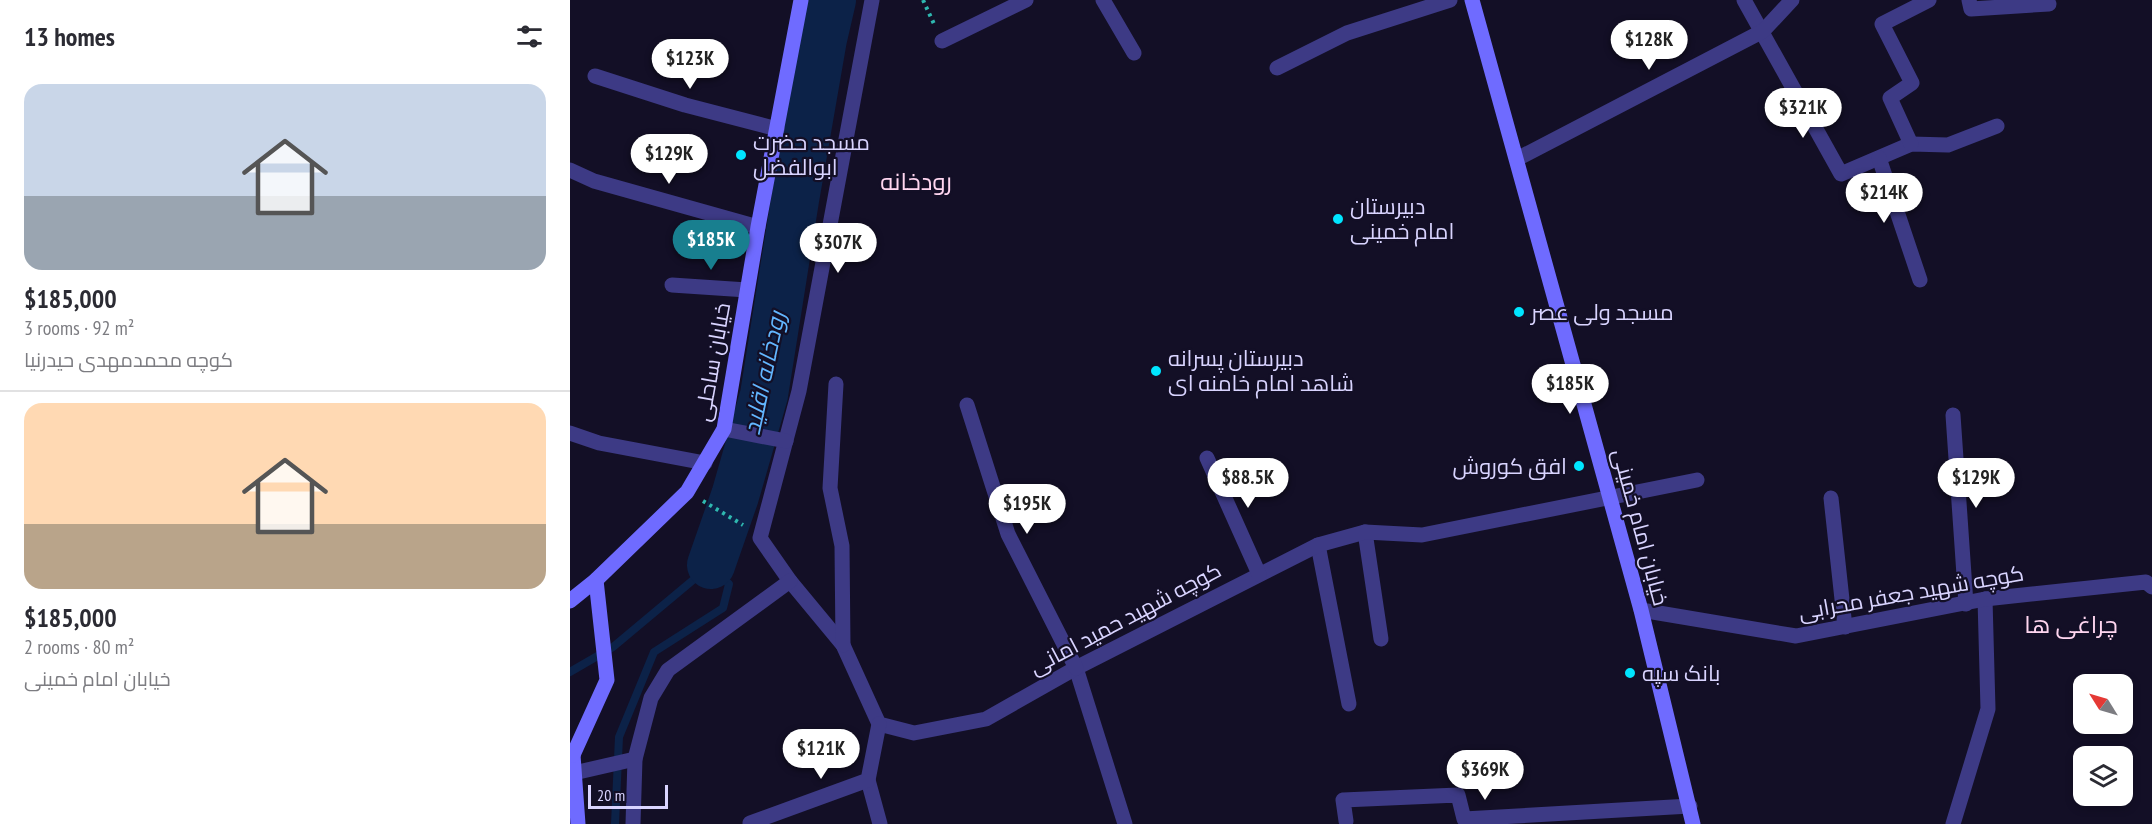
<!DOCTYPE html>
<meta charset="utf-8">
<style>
body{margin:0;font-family:"PT Sans Narrow",Cairo,sans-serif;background:#f7f7f7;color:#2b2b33;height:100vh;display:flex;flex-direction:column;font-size:22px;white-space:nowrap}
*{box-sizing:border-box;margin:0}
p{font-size:20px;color:#7c7c81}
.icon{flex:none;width:33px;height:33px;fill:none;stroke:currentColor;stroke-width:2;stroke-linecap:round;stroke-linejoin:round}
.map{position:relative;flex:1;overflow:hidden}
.details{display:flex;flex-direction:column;background:#fff;width:570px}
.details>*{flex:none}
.needle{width:39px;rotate:307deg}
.controls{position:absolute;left:1503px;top:674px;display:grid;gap:12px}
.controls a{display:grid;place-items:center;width:60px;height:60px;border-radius:12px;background:#fff;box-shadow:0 3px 9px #0003;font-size:30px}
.scale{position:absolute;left:18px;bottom:15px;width:80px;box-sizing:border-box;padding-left:6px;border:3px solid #d9d4ff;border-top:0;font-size:16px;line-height:21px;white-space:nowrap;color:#d9d4ff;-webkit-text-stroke:4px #130f26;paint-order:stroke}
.price{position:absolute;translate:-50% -51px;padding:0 14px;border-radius:21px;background:#fff;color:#222;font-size:20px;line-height:39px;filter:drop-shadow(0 2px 3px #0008)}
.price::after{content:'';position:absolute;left:50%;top:36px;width:18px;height:14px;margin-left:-9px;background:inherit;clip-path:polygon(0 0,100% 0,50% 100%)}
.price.selected{background:#187f8f;color:#fff}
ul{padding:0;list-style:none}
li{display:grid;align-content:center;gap:12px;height:318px;padding:0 24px}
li+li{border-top:2px solid #e1e1e2}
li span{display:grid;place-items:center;height:186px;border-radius:18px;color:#555}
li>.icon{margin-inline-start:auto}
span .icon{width:108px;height:108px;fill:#fffc;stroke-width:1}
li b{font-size:26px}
h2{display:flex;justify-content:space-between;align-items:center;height:72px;padding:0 24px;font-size:26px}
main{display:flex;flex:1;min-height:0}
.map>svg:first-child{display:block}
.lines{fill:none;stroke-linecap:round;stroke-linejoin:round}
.stream{stroke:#0c2248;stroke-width:8}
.river{stroke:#0c2248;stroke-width:48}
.path{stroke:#2fb8b0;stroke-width:4;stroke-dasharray:3 4.5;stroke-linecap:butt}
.lane{stroke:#3d3a85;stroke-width:15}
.street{stroke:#3d3a85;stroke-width:15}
.secondary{stroke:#6f6bff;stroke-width:15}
.poi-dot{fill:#00e5ff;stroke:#130f26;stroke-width:2}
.labels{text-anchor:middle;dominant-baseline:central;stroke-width:4.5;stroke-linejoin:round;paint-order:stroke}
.poi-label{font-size:22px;fill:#d9d4ff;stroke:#130f26;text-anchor:start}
.street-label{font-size:22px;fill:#d9d4ff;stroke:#130f26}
.neighbourhood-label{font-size:24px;fill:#ffd6f0;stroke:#130f26}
.water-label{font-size:24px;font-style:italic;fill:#62b6ff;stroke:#130f26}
</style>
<main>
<section class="details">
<h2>13 homes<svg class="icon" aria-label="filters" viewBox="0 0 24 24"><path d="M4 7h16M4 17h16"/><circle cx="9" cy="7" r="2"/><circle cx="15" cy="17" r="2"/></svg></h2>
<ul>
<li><span style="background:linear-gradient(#c9d6e8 60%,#9aa5b1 0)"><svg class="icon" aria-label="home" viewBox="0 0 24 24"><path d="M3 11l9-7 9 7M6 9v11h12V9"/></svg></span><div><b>$185,000</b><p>3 rooms · 92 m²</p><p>کوچه محمدمهدی حیدرنیا</p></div></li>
<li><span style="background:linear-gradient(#ffd9b3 65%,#b9a48a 0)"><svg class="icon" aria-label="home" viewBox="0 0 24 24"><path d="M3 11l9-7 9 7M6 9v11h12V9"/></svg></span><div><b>$185,000</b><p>2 rooms · 80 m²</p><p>خیابان امام خمینی</p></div></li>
</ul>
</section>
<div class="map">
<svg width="1582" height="824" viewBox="0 0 1582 824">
<rect width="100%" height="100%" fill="#130f26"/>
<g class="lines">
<polyline class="stream" points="0,672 43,647 141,565 159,584 153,608 84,652 49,737 45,824"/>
<polyline class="river" points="141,565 165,496 194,395 225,200 253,39 262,0"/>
<g class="path">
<polyline points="353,0 364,24"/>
<polyline points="133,501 173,525"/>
</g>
<g class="lane">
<polyline points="795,532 811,639"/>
<polyline points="748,545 779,704"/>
<polyline points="506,668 555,824"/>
<polyline points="1383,824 1418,709 1415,599"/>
</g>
<g class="street">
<polyline points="302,0 229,391 190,538 220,581 273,645 309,724 344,733 416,719 506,668 748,545 795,532 852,535 1127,480"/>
<polyline points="533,0 564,53"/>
<polyline points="1174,0 1271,174 1341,144 1378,145 1427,126"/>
<polyline points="1399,0 1401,9 1479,4"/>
<polyline points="372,41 456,0"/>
<polyline points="707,68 777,33 880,0"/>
<polyline points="25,76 115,105 207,129"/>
<polyline points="1341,144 1320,98 1342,83 1312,24 1359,0"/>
<polyline points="1309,158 1350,280"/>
<polyline points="947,159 1193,31 1222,0"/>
<polyline points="0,170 24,181 188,227"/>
<polyline points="102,285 177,290"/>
<polyline points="266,384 260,488 272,546 273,645"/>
<polyline points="397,405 438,534 506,668"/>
<polyline points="1383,415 1396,604"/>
<polyline points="154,429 216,441"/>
<polyline points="0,433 29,443 135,463"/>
<polyline points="637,458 689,574"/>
<polyline points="1261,498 1275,627"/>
<polyline points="1071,610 1226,636 1415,599 1576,582 1582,587"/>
<polyline points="4,773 65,759"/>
<polyline points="298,780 310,824"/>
<polyline points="776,821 773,800 888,795 894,819 1120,806"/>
<polyline points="180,823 298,780 309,724"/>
<polyline points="63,824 65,759 81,698 98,670 220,581"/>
</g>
<g class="secondary">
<polyline points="902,0 1071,610 1123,824"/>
<polyline points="0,601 26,580 117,492 154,429 188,227 231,0"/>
<polyline points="0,751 3,755 8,824"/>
<polyline points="3,755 37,680 26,580"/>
</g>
</g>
<g class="poi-dot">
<circle cx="171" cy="155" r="6"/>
<circle cx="768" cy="219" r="6"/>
<circle cx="949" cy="312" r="6"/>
<circle cx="586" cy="371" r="6"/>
<circle cx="1009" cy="466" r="6"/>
<circle cx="1060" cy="673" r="6"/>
</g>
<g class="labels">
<g class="poi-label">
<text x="183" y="142">مسجد حضرت<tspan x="183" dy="25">ابوالفضل</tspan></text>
<text x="780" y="206">دبیرستان<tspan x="780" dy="25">امام خمینی</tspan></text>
<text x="961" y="312">مسجد ولی عصر</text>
<text x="598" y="358">دبیرستان پسرانه<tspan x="598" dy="25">شاهد امام خامنه ای</tspan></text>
<text x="997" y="466" text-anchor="end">افق کوروش</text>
<text x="1072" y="673">بانک سپه</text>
</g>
<g class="street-label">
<text transform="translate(142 362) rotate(-80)">خیابان ساحلی</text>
<text transform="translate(1071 527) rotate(75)">خیابان امام خمینی</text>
<text transform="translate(1341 592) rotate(-10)">کوچه شهید جعفر محرابی</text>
<text transform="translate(555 618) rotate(-28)">کوچه شهید حمید امانی</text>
</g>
<g class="neighbourhood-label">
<text x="346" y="181">رودخانه</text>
<text x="1501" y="624">چراغی ها</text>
</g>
<g class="water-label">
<text transform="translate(194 373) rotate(-78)">رودخانه اقلید</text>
</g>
</g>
</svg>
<div class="controls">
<a><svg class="needle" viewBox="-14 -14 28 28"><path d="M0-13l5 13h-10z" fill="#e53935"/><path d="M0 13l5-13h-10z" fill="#7c7c81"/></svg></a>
<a><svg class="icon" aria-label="layers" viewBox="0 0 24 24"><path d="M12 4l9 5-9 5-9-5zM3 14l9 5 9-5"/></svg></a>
</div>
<div class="scale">20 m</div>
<b class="price" style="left:1079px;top:71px">$128K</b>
<b class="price" style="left:120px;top:90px">$123K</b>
<b class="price" style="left:1233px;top:139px">$321K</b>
<b class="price" style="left:99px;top:185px">$129K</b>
<b class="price" style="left:1314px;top:224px">$214K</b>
<b class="price selected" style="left:141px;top:271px">$185K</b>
<b class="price" style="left:268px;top:274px">$307K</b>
<b class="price" style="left:1000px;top:415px">$185K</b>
<b class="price" style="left:678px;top:509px">$88.5K</b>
<b class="price" style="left:1406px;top:509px">$129K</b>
<b class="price" style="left:457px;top:535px">$195K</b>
<b class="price" style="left:251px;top:780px">$121K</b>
<b class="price" style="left:915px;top:801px">$369K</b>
</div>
</main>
